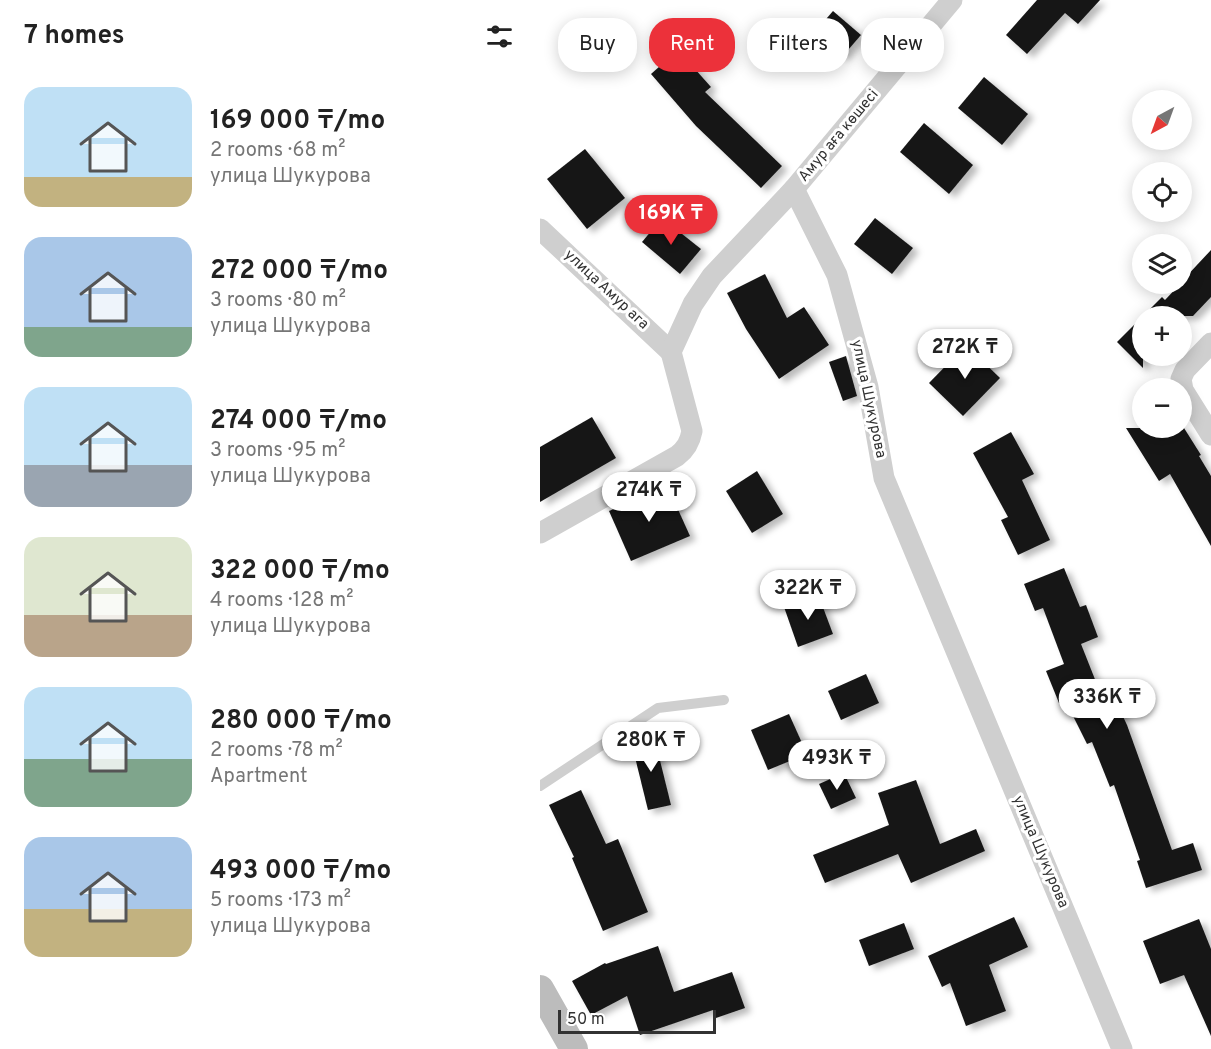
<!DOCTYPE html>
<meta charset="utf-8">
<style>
body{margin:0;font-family:Overpass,sans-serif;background:#f2f2f2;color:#222;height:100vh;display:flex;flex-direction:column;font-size:22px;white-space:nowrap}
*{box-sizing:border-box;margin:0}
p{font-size:20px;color:#767676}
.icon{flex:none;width:33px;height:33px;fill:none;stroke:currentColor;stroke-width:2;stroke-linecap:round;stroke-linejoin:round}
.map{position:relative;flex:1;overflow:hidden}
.details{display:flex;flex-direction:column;background:#fff;width:540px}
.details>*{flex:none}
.top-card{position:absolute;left:18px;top:18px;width:562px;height:54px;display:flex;gap:12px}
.needle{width:39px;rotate:221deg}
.fabs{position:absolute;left:592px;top:90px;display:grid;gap:12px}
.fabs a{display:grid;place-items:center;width:60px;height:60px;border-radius:50%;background:#fff;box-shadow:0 3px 15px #0003;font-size:30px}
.scale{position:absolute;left:18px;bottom:15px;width:158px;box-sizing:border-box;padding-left:6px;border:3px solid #323232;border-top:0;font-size:16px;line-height:21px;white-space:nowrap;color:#323232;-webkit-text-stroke:4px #fff;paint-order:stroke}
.price{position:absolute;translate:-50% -51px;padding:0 14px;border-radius:21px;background:#fff;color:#222;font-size:20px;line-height:39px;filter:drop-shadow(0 2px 3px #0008)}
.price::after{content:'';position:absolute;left:50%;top:36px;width:18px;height:14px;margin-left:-9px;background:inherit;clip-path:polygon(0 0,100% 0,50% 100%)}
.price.on{background:#ec313a;color:#fff}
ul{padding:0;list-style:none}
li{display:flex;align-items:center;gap:18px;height:150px;padding:0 24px}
li span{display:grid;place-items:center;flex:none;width:168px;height:120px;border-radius:18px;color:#555}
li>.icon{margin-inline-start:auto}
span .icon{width:72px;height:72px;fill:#fffc;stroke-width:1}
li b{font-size:26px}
h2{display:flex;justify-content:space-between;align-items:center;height:72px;padding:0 24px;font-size:26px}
.chip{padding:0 21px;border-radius:24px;background:#fff;box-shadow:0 3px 15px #0003;font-size:21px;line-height:54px}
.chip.on{background:#ec313a;color:#fff}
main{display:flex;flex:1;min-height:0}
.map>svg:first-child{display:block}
.building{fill:#191919;filter:url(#shadow)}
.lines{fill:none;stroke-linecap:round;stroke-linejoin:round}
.lane{stroke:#cfcfcf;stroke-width:10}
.street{stroke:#cfcfcf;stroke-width:21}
.secondary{stroke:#bcbcbc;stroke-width:28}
.labels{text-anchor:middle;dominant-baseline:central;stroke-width:6;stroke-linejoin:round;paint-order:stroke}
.street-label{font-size:15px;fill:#323232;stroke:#fff}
</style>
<main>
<section class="details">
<h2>7 homes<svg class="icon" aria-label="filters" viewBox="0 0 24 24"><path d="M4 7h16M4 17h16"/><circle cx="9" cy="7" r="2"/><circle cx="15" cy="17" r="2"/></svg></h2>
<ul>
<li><span style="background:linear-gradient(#bfe0f5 75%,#c2b280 0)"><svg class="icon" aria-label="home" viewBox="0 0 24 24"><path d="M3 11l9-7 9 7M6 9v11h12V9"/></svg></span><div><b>169 000 ₸/mo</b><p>2 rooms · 68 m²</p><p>улица Шукурова</p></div></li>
<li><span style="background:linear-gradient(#a9c7e8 75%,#7fa58c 0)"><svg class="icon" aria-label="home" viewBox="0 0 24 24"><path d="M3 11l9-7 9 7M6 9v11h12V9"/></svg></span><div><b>272 000 ₸/mo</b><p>3 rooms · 80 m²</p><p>улица Шукурова</p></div></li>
<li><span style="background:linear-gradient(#bfe0f5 65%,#9aa5b1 0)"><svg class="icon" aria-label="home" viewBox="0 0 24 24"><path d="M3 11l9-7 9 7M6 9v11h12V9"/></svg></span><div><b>274 000 ₸/mo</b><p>3 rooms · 95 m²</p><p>улица Шукурова</p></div></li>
<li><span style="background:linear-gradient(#dfe7d0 65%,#b9a48a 0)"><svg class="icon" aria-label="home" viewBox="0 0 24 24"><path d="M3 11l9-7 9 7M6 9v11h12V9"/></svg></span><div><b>322 000 ₸/mo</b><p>4 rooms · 128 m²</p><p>улица Шукурова</p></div></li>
<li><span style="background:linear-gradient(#bfe0f5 60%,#7fa58c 0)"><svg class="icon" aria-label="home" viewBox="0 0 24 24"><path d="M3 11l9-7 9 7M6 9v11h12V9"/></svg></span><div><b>280 000 ₸/mo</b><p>2 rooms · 78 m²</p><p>Apartment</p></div></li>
<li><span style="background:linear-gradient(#a9c7e8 60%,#c2b280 0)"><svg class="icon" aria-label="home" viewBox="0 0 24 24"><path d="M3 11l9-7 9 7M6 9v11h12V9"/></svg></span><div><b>493 000 ₸/mo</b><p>5 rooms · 173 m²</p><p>улица Шукурова</p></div></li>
</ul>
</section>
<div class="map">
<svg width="671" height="1049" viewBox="0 0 671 1049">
<defs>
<filter id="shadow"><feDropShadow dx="6" dy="4" stdDeviation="3" flood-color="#0004"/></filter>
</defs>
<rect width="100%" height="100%" fill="#fff"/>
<g class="building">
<polygon points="497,0 560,0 538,24 525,13 487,54 466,35"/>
<polygon points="293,11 321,35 302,57 274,33"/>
<polygon points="138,50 171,87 165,92 242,166 221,188 156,126 111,74"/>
<polygon points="444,77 488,114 462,145 418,108"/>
<polygon points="384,123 433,165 409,194 360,152"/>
<polygon points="45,149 85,198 47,229 7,179"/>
<polygon points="122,218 161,249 140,274 102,242"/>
<polygon points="335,218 373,248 352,274 314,244"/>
<polygon points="671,250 671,297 653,316 603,316 603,368 577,342 622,297 625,300 640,284 642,284 642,281"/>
<polygon points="225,274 247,318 264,307 289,345 239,379 206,329 187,293"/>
<polygon points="426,345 460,378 423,416 389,383"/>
<polygon points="306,356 317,396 303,401 289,362"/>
<polygon points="52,417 76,458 0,502 0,447"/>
<polygon points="586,428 644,428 661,455 659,456 671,476 671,546 630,474 619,481"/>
<polygon points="471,432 494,474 482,480 510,540 478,555 461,520 468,517 433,453"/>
<polygon points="217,471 243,514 212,533 186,491"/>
<polygon points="127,485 150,536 91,561 69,511"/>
<polygon points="524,568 540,607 546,605 558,637 541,644 562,697 572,693 587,725 632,850 653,843 662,870 606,888 597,861 600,860 574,785 570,787 552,742 547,744 525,700 519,703 506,671 524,664 503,608 495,611 484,584"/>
<polygon points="278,594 293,634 258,647 244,607"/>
<polygon points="326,674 339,703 301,720 288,691"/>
<polygon points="249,714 267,754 228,770 211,730"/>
<polygon points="114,736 131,805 108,810 91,741"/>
<polygon points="304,773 316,798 291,809 279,784"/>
<polygon points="376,780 400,844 436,829 445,851 371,883 358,854 285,883 273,855 349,825 338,793"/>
<polygon points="41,790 66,844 78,839 108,912 63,931 32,858 34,857 9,805"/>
<polygon points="474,917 488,947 449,965 466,1011 426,1026 410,983 402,987 388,956"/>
<polygon points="659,919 671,949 671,1036 644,975 620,984 603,941"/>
<polygon points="364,923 374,949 329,966 319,940"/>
<polygon points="118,946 134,992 192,972 205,1008 176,1018 173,1010 100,1035 87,996 51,1015 32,981 65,963 66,964"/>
</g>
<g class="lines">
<polyline class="lane" points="0,786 118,708 184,700"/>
<g class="street">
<polyline points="254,189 412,0"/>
<polyline points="0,229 131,352"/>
<polyline points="671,343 645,370 641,379 643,390 671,435"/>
<path d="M 0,533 L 137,456 C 146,449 150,442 152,431 L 131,352 L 153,304 L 172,276 L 254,189 L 297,275 L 328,387 L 344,478 L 582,1049"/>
</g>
<polyline class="secondary" points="0,989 34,1049"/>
</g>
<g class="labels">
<g class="street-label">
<text transform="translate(299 136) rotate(-50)">Амур аға көшесі</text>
<text transform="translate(66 290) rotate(43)">улица Амур ага</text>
<text transform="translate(328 399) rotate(78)">улица Шукурова</text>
<text transform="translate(500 852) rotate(67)">улица Шукурова</text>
</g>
</g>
</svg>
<div class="fabs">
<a><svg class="needle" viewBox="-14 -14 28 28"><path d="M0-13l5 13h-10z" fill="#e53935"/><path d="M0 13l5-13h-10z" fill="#767676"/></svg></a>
<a><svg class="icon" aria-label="locate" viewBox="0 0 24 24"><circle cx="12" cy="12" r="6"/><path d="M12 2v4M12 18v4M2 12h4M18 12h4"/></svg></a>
<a><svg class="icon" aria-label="layers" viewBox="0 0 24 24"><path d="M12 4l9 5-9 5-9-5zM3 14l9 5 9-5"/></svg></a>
<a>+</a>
<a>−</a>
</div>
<div class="scale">50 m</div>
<b class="price on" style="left:131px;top:246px">169K ₸</b>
<b class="price" style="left:425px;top:380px">272K ₸</b>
<b class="price" style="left:109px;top:523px">274K ₸</b>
<b class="price" style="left:268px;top:621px">322K ₸</b>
<b class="price" style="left:567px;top:730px">336K ₸</b>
<b class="price" style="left:111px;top:773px">280K ₸</b>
<b class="price" style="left:297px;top:791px">493K ₸</b>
<div class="top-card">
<a class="chip">Buy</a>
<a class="chip on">Rent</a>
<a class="chip">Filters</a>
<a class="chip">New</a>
</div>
</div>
</main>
